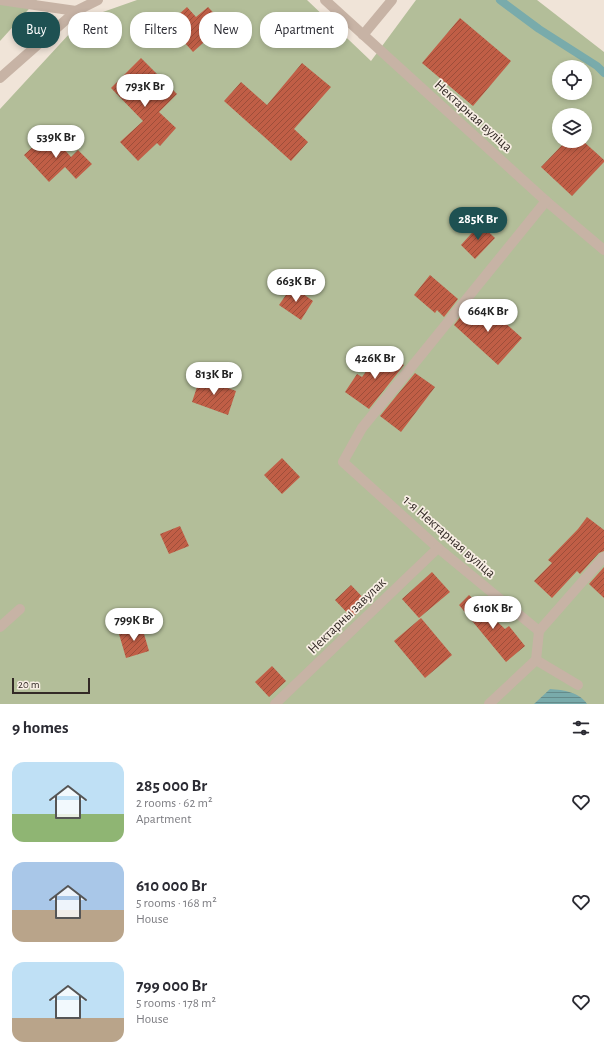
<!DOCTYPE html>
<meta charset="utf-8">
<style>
body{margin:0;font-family:"Alegreya Sans",sans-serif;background:#f7f7f7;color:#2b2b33;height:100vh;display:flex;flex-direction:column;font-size:15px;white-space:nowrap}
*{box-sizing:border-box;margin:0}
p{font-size:13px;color:#7c7c81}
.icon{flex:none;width:22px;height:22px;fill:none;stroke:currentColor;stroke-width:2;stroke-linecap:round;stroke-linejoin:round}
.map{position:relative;height:704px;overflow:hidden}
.sheet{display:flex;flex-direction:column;background:#fff;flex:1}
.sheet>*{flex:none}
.banner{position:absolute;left:12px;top:12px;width:400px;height:36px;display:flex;gap:8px}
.buttons{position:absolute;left:552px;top:60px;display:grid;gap:8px}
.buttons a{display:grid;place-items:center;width:40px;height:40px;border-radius:50%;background:#fff;box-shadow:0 2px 6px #0003;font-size:20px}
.scale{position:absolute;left:12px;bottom:10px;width:78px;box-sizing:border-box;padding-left:4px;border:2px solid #332a26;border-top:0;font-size:11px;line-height:14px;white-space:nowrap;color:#332a26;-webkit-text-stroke:3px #f8eee4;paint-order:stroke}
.price{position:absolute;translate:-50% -34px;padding:0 9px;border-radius:14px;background:#fff;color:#222;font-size:13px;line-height:26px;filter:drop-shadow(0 1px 2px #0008)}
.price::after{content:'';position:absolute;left:50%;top:24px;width:12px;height:9px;margin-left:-6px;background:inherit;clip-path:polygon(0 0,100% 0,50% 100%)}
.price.on{background:#1e5152;color:#fff}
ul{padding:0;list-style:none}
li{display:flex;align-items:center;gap:12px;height:100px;padding:0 12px}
li span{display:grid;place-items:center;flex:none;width:112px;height:80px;border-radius:12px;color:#555}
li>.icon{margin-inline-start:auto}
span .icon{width:48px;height:48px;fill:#fffc;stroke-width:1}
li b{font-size:17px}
h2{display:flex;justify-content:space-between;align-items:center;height:48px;padding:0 12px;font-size:17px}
.pill{padding:0 14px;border-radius:16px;background:#fff;box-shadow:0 2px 6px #0003;font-size:14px;line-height:36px}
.pill.on{background:#1e5152;color:#fff}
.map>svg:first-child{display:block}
.green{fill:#b3be99;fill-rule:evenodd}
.water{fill:url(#water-rules)}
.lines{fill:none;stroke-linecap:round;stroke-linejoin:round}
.stream{stroke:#79abab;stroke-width:8}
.building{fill:url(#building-hatch)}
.service{stroke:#c7b3a5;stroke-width:10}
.minor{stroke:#c7b3a5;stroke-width:10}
.tertiary{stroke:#c7b3a5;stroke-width:10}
.labels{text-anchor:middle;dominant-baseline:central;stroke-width:3.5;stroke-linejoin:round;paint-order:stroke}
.street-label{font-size:14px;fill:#332a26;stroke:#f8eee4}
</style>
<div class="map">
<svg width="604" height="704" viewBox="0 0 604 704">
<defs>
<pattern id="water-rules" width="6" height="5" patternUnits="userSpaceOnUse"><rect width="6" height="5" fill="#79abab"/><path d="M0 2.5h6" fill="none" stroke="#648b8b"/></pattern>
<pattern id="building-hatch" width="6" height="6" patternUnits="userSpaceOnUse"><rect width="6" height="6" fill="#c05e46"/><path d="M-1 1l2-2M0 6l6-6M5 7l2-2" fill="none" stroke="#9d4e3a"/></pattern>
</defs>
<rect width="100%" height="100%" fill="#f0e4d8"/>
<g class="green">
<polygon points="0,0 37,0 0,41"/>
<path d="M 137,0 L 307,0 L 371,61 L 416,0 L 537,0 L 604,52 L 604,704 L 0,704 L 0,109 L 83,19 ZM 559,67 L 585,67 L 585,93 L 559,93 ZM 559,115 L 585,115 L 585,141 L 559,141 Z"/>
</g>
<path class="water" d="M 550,689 C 564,690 579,692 587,704 L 534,704 Z"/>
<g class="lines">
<polyline class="stream" points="500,0 539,29 597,66 604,73"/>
</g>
<g class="building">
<polygon points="187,7 196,17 208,7 224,24 193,52 168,24"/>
<polygon points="460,18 511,61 473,106 422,63"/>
<polygon points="141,58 177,94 159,112 176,128 160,146 157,143 138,161 120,142 143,121 111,88"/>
<polygon points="302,63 331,87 294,129 308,142 291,161 224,101 241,82 267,105"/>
<polygon points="49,132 71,157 78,150 92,164 76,179 65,167 49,182 24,155"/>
<polygon points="566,141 583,141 604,160 604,162 572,196 541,167"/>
<polygon points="480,224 495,238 475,259 461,245"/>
<polygon points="430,275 458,299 444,317 437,310 435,313 414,295"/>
<polygon points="292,286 313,301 301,320 279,305"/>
<polygon points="486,306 522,338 498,365 454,325 468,307 478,315"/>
<polygon points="382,350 404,365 369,409 345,392 357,374 362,377"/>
<polygon points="415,373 435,387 401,432 380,416"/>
<polygon points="200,378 236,391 228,415 192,402"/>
<polygon points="282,458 300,477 282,494 264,475"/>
<polygon points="587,517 604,530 604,551 599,553 580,574 577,571 552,598 534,581 552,563 548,560 578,529"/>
<polygon points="180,526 189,546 169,554 160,534"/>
<polygon points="604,567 604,598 589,584"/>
<polygon points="432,572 450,592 419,618 402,599"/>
<polygon points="351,585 368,603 352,618 335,600"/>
<polygon points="469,595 505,629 509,626 525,646 506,662 459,605"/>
<polygon points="421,618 452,655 425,678 394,641"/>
<polygon points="142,627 149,651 126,658 119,634"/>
<polygon points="272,666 286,681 269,697 255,682"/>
</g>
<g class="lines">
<g class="service">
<polyline points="325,0 546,201 604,250"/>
<polyline points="363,35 392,0"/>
<polyline points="0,627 20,609"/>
<polyline points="539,631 438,548 343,462 362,428 546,201"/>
<polyline points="536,660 578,685"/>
<polyline points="275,704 438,548"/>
<polyline points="489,704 536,660 539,631 604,557"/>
</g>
<polyline class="minor" points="0,0 76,11"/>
<polyline class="tertiary" points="0,78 76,11 98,0"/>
</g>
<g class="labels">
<g class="street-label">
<text transform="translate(473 116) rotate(42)">Нектарная вуліца</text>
<text transform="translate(449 537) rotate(41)">1-я Нектарная вуліца</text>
<text transform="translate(347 616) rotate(-44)">Нектарны завулак</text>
</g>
</g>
</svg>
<div class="buttons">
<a><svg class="icon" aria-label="locate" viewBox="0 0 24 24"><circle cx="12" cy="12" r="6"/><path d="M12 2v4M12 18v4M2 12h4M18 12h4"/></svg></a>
<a><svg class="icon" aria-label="layers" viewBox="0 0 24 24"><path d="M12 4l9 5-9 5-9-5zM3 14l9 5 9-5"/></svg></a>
</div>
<div class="scale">20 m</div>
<b class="price" style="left:145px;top:108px">793K Br</b>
<b class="price" style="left:56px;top:159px">539K Br</b>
<b class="price on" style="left:478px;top:241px">285K Br</b>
<b class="price" style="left:296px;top:303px">663K Br</b>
<b class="price" style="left:488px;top:333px">664K Br</b>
<b class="price" style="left:375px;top:380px">426K Br</b>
<b class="price" style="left:214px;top:396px">813K Br</b>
<b class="price" style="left:493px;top:630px">610K Br</b>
<b class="price" style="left:134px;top:642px">799K Br</b>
<div class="banner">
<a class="pill on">Buy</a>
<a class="pill">Rent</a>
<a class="pill">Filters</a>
<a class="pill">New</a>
<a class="pill">Apartment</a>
</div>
</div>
<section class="sheet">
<h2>9 homes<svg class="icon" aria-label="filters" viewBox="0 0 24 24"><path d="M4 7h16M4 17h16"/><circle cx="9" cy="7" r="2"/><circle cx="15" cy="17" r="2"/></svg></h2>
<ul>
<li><span style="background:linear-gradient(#bfe0f5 65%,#8fb573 0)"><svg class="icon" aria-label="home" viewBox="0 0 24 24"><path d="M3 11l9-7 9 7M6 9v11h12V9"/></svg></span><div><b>285 000 Br</b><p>2 rooms · 62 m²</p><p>Apartment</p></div><svg class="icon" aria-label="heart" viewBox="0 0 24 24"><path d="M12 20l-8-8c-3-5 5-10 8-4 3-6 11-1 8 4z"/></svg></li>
<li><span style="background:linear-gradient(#a9c7e8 60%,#b9a48a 0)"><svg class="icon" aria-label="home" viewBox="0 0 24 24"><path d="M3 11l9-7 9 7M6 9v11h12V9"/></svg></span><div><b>610 000 Br</b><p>5 rooms · 168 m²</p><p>House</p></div><svg class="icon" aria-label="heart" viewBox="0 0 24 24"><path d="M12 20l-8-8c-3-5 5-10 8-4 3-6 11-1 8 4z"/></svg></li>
<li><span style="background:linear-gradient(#bfe0f5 70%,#b9a48a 0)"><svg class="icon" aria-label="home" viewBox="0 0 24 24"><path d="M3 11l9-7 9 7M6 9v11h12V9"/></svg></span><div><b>799 000 Br</b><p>5 rooms · 178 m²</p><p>House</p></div><svg class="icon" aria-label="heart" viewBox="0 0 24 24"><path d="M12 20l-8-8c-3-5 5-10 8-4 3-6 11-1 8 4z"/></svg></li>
</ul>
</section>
